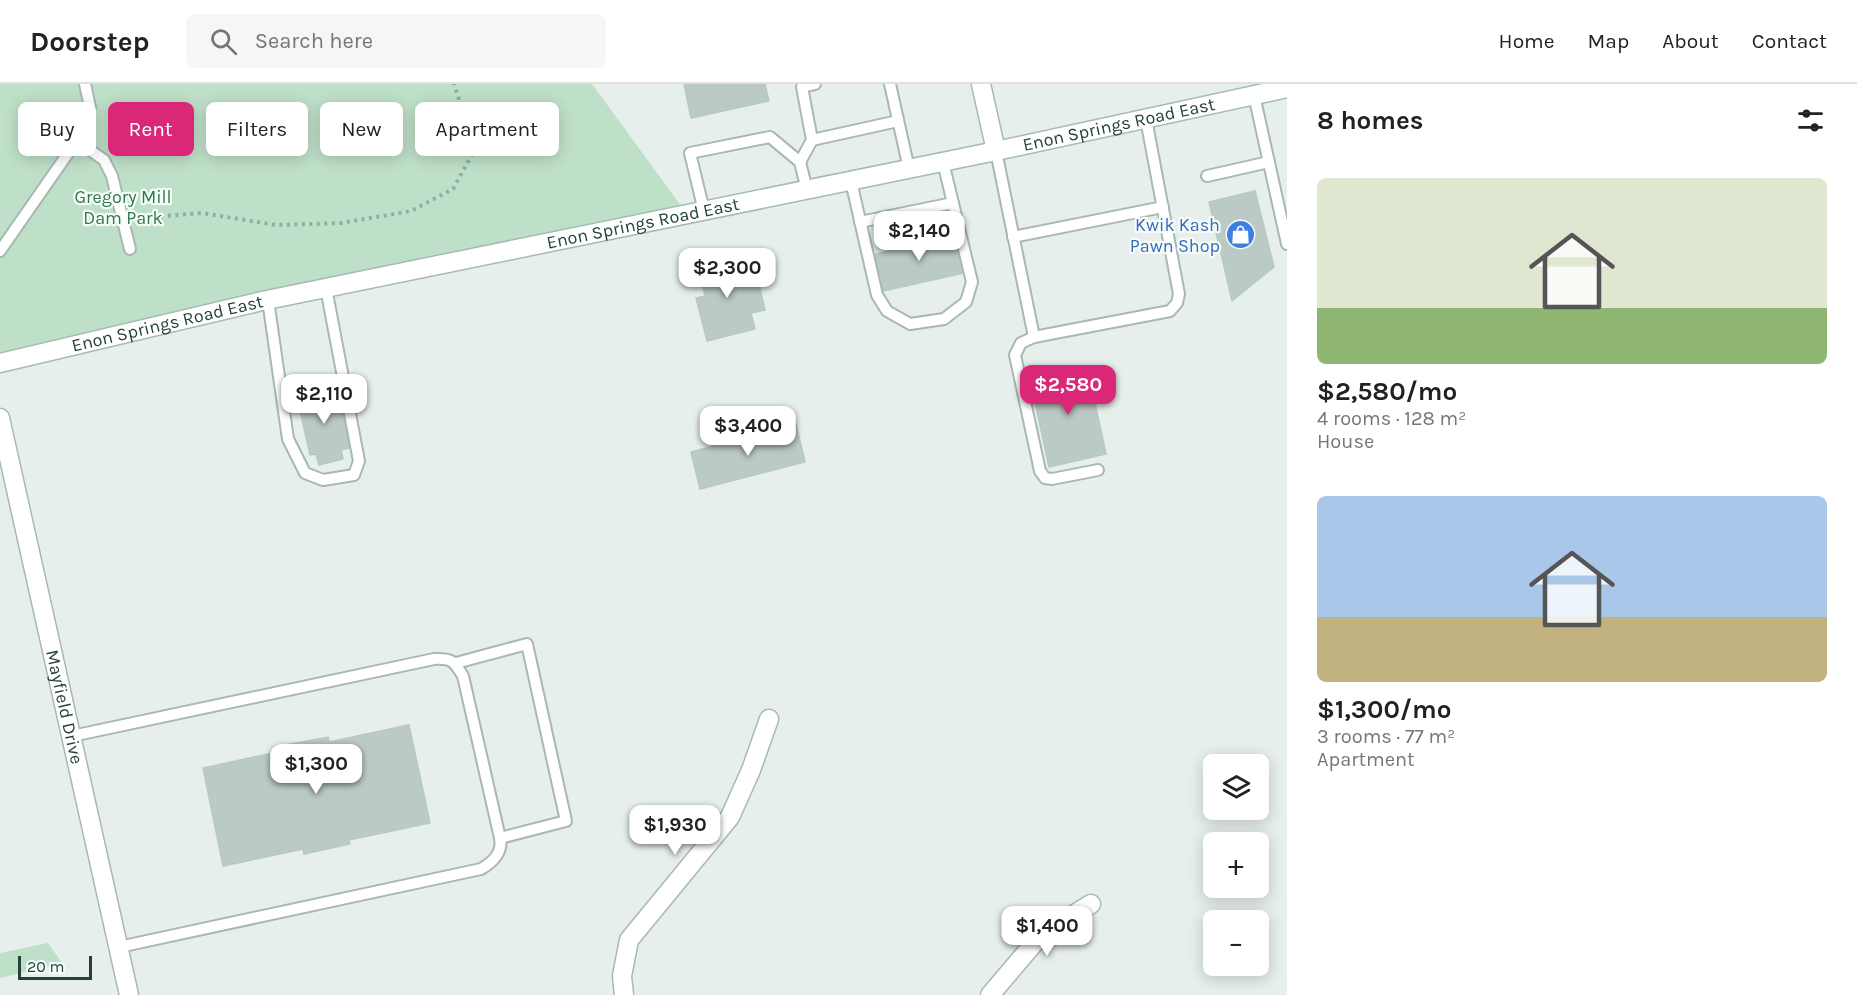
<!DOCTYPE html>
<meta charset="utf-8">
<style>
body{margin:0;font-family:Karla,sans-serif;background:#f6f6f6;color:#222;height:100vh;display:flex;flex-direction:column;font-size:22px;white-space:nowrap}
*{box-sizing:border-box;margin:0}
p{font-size:20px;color:#767676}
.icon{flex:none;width:33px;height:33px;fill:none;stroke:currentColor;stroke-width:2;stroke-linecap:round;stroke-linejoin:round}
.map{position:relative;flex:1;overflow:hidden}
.panel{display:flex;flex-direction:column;background:#fff;width:570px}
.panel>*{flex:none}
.guide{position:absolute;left:18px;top:18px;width:570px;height:54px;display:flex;gap:12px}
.fabs{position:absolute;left:1203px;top:670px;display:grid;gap:12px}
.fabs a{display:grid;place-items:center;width:66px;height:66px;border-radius:9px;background:#fff;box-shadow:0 3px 15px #0003;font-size:30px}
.scale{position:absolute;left:18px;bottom:15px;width:74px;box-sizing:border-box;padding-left:6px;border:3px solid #24423a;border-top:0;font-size:16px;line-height:21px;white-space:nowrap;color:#24423a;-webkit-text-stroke:4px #f7fbf9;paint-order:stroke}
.price{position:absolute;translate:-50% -51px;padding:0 14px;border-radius:12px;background:#fff;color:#222;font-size:20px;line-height:39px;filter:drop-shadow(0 2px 3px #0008)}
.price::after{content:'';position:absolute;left:50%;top:36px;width:18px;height:14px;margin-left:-9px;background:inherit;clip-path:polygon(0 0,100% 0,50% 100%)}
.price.selected{background:#db2777;color:#fff}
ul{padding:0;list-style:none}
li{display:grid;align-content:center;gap:12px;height:318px;padding:0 30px}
li span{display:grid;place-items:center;height:186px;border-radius:9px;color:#555}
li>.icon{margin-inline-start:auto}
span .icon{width:108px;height:108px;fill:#fffc;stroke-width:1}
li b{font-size:26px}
h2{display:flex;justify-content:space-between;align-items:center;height:72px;padding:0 30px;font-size:26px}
.chip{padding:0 21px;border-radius:9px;background:#fff;box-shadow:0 3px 15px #0003;font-size:21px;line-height:54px}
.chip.selected{background:#db2777;color:#fff}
header{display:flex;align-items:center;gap:36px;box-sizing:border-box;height:84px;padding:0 30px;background:#fff;border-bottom:2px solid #e0e0e0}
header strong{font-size:28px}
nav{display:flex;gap:33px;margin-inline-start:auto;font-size:21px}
.search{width:420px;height:54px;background:#f6f6f6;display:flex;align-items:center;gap:15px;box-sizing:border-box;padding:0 21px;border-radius:9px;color:#767676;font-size:22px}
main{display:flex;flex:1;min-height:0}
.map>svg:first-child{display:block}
.green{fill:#bfe0c8}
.building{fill:#bbcac4;stroke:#b8c9c2;stroke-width:1.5}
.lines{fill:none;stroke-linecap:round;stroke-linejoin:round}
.lane-casing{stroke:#a8b8b2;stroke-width:14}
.street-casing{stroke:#a8b8b2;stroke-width:21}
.secondary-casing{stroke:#a4bbb3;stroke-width:21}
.path{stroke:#86b3a5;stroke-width:4;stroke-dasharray:3 4.5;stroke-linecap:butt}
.lane{stroke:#fff;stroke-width:10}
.street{stroke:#fff;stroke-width:18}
.secondary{stroke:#fff;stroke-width:18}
.labels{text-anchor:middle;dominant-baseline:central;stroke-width:4.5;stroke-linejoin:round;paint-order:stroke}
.street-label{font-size:18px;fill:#24423a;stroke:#f7fbf9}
.park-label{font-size:18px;fill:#2d7a4b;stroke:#f7fbf9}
.shop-label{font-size:18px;fill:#366cbe;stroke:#f7fbf9;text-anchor:end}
</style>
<header>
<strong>Doorstep</strong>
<div class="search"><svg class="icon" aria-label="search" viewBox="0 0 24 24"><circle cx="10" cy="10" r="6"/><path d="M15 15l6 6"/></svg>Search here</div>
<nav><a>Home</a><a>Map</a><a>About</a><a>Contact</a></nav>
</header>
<main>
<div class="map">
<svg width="1287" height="911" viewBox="0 0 1287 911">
<rect width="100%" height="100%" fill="#e6efeb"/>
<g class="green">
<polygon points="0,0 592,0 687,130 0,279"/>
<polygon points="48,859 62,879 0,894 0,869"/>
</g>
<g class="building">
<polygon points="684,0 765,0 769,17 691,34"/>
<polygon points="1255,107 1274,183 1232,217 1209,118"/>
<polygon points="925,150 927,159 956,153 964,189 883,207 875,170 905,164 903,155"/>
<polygon points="725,171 736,177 737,181 741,180 748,204 759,201 765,226 751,229 755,245 707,257 696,214 705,212 700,189 706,188 704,185 712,174"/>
<polygon points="1087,282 1106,370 1049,383 1030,295"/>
<polygon points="337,304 350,364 341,366 343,375 319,381 316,370 310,371 297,313"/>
<polygon points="796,340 805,378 700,405 691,368"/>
<polygon points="409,641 430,739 349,756 350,760 304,770 303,765 223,782 203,684 282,667 280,662 328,653 329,658"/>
</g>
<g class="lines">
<defs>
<g id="lane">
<polyline points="890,0 909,85"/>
<polyline points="1254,11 1287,160"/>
<polyline points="812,56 898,37"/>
<polyline points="77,57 104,76 112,92 130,165"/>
<polyline points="996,67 1034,253"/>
<polyline points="800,78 812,56 802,3 815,0"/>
<polyline points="1207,92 1269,78"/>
<polyline points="851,97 877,211 887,227 910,240 944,235 966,218 972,198 943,78"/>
<polyline points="704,127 690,69 770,53 800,78 807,106"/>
<polyline points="860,138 953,119"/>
<polyline points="1013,153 1163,123"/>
<polyline points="0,167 80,52 90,23 85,0"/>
<polyline points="268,216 288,355 305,389 323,396 354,391 359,377 326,204"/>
<polyline points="1098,386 1052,395 1045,394 1040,387 1015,271 1021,259 1034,253 1170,227 1177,219 1179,210 1146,35"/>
<polyline points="456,579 527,560 566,737 500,754"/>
<path d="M 72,652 L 434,575 C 452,574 454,577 463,592 L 500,754 C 503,769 493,778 481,785 L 119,863"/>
</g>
<g id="street">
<polyline points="981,0 996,67"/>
<path id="s1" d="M 0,334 L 129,911"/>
<polyline points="624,911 622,892 629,856 730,733 751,686 769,635"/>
<polyline points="990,911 1041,851 1091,820"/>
</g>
<g id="secondary">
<path id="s2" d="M 0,279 L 262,217 L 996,67 L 1287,4"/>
</g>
</defs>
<use href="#lane" class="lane-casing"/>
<use href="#street" class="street-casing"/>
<use href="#secondary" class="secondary-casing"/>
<polyline class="path" points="153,133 202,129 276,141 341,139 411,127 453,105 475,65 454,0"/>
<use href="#lane" class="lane"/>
<use href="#street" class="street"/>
<use href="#secondary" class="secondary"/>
</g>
<defs>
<symbol id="shop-disc" viewBox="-11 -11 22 22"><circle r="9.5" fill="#3f7fe0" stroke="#f7fbf9"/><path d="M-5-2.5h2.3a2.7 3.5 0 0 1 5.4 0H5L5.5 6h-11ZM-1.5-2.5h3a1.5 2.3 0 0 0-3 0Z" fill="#fff"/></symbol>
</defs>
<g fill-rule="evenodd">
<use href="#shop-disc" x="1224" y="134" width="33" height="33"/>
</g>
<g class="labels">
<g class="street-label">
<text stroke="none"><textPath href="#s2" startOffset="1144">Enon Springs Road East</textPath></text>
<text stroke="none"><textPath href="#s2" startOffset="658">Enon Springs Road East</textPath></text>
<text stroke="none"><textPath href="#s2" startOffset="172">Enon Springs Road East</textPath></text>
<text stroke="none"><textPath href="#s1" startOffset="296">Mayfield Drive</textPath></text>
</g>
<g class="park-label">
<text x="123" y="113">Gregory Mill<tspan x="123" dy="21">Dam Park</tspan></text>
</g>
<g class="shop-label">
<text x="1220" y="141">Kwik Kash<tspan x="1220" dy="21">Pawn Shop</tspan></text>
</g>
</g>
</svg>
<div class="fabs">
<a><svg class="icon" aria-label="layers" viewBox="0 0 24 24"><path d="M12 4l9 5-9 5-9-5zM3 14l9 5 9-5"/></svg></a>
<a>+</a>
<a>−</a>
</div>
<div class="scale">20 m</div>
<b class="price" style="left:919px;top:178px">$2,140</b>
<b class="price" style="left:727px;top:215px">$2,300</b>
<b class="price selected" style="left:1068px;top:332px">$2,580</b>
<b class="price" style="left:324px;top:341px">$2,110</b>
<b class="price" style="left:748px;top:373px">$3,400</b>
<b class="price" style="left:316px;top:711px">$1,300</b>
<b class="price" style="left:675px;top:772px">$1,930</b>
<b class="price" style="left:1047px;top:873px">$1,400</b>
<div class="guide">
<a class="chip">Buy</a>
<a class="chip selected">Rent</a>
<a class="chip">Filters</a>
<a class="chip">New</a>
<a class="chip">Apartment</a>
</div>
</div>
<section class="panel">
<h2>8 homes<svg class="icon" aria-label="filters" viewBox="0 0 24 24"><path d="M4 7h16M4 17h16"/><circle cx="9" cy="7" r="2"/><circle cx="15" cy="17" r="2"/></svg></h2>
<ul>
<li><span style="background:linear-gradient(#dfe7d0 70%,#8fb573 0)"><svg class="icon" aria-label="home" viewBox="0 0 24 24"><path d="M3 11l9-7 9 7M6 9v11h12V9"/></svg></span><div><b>$2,580/mo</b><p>4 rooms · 128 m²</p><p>House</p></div></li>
<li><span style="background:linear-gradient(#a9c7e8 65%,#c2b280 0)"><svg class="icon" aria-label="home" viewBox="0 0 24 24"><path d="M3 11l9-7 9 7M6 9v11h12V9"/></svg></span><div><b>$1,300/mo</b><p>3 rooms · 77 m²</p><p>Apartment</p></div></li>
</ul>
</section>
</main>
